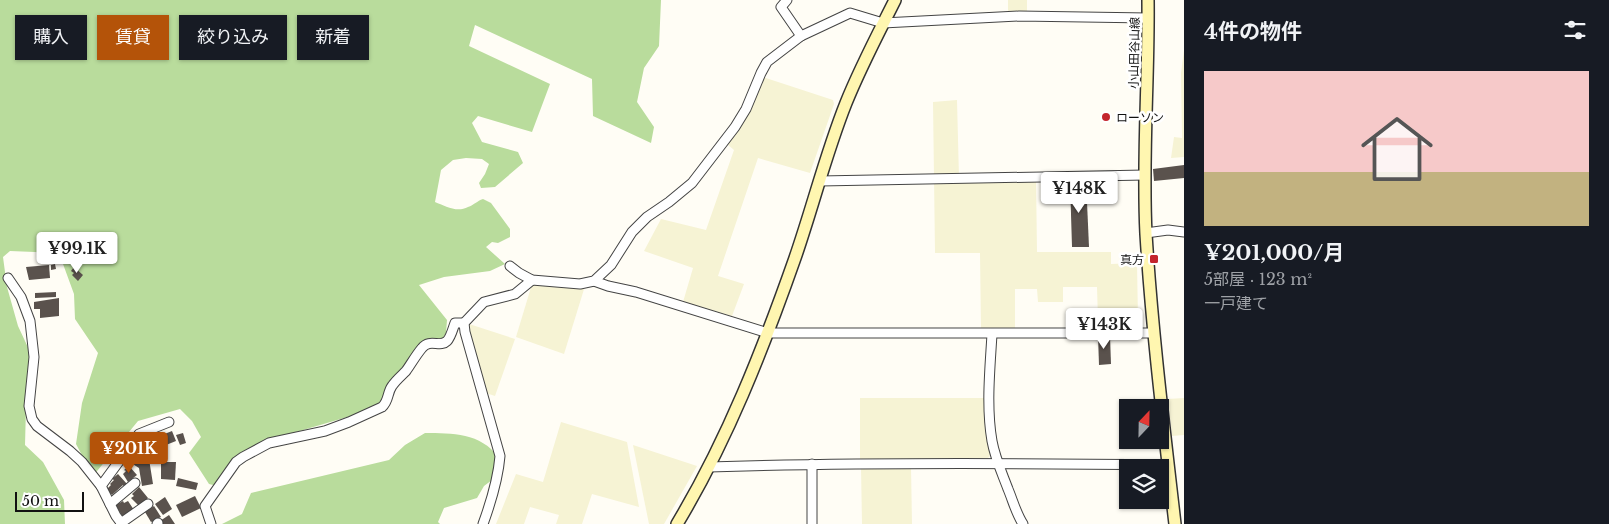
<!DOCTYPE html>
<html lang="ja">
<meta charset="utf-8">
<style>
body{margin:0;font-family:"Libre Baskerville","Noto Sans JP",serif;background:#20242c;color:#f1f3f6;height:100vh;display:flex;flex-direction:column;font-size:19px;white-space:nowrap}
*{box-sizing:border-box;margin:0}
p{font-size:16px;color:#9ea1a6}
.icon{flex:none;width:28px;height:28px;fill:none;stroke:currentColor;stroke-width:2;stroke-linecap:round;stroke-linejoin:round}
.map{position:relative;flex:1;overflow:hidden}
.details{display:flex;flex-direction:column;background:#171b24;width:425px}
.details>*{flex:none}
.banner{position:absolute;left:15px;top:15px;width:475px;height:45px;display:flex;gap:10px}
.needle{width:32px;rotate:22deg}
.tools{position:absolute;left:1119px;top:399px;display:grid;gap:10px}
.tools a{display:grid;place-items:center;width:50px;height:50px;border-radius:0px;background:#171b24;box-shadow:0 1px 4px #0004;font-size:25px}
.scale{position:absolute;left:15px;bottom:12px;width:69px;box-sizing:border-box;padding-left:5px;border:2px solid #111;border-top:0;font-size:14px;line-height:18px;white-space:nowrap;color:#111;-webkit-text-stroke:4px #fff;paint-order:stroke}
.price{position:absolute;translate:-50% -42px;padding:0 11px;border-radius:5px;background:#fff;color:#222;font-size:16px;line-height:32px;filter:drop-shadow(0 1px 2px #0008)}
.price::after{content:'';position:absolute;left:50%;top:30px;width:15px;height:11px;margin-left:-8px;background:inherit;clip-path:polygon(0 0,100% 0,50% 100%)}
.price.selected{background:#b45309;color:#fff}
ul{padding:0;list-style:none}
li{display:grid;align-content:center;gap:10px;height:265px;padding:0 20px}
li+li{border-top:1px solid #363941}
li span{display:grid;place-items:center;height:155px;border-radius:0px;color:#555}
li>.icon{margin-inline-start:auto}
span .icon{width:90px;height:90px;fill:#fffc;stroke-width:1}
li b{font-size:21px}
h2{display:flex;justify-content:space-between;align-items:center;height:60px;padding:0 20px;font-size:21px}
.chip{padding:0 18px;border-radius:0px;background:#171b24;box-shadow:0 1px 4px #0004;font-size:18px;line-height:45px}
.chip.selected{background:#b45309;color:#fff}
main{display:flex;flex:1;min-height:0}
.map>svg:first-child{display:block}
.farmland{fill:#f6f3d4}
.forest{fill:#b9dc9c}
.building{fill:#5a524d}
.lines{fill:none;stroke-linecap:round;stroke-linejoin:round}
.street-casing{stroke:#444;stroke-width:11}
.secondary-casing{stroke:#333;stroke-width:14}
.street{stroke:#fff;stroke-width:9}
.secondary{stroke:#fff6b0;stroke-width:11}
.poi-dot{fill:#c4262e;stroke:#fff;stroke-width:2}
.labels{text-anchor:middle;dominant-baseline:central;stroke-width:5;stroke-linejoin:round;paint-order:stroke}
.street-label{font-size:12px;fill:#111;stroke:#fff}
.poi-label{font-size:12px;fill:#111;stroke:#fff;text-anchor:start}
</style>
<main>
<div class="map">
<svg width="1184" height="524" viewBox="0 0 1184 524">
<rect width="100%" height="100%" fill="#fffdf5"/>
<g class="farmland">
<rect x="1008" y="0" width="19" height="11"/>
<polygon points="1184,50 1184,157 1171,158 1174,137 1182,138 1181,73"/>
<polygon points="760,76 833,100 834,104 810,173 758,158 718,276 744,284 732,316 683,302 693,268 644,251 661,219 706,230 734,150 727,144 746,113"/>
<polygon points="957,100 959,178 1036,178 1037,252 1111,252 1111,264 1137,263 1138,320 1098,320 1097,287 1063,287 1063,302 1038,302 1037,289 1015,289 1015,328 981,329 980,253 935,253 933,102"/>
<polygon points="532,284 585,286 564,354 516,337"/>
<polygon points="466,323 515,339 495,396 483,392"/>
<polygon points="860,398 984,398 985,430 991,455 988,458 860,460"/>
<polygon points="1184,398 1184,435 1172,436 1168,399"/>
<polygon points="561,422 627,442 639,507 592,494 582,524 556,524 559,515 530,507 524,524 496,524 516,474 543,482"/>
<polygon points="633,445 697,466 664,524 649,524"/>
<polygon points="911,466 912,524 862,524 861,467"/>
</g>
<g class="forest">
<path d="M 0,0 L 661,0 L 659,46 L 644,68 L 637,102 L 654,127 L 651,143 L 593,116 L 592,79 L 475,25 L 469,46 L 550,84 L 532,132 L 478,116 L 472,123 L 482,142 L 518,152 L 523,163 L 495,187 L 481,188 L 479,183 L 485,174 L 489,164 L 482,159 L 466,158 L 453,160 L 441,170 L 435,202 C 445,206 457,213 468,207 C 474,205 477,201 483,199 L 491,203 L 510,229 L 510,237 L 498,243 L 492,242 L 486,247 L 505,264 L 490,271 L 444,277 L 419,285 L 447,320 L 446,333 L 442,340 L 430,339 L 386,392 L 380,404 L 361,413 L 269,440 L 250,448 L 232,460 L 217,486 L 209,484 L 189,453 L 201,437 L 192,421 L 180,409 L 138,421 L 93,476 L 76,444 L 82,403 L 98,353 L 75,319 L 74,294 L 59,253 L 10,251 L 3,257 L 7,287 L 18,326 L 32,356 L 26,407 L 25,445 L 43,462 L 64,500 L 65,524 L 0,524 Z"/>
<path d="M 425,433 C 452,433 481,433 498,457 L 492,480 L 484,486 L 477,498 L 444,508 L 438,522 L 440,524 L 222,524 L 242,514 L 251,493 L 389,460 L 405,445 Z"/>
</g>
<g class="building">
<polygon points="1184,165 1184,178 1154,181 1153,169"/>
<polygon points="1086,180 1089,247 1072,247 1070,181"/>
<polygon points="55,264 56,269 51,270 51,265"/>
<polygon points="49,265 50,278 29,280 26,267"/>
<polygon points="74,267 83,275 78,281 72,275 74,273 71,271"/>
<polygon points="56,292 56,297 35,298 35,293"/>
<polygon points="59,298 59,316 40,318 40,309 34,309 34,302"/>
<polygon points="1098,336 1110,336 1111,364 1099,365"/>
<polygon points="1124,401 1144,401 1144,408 1128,408 1128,416 1124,416"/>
<polygon points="172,431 176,441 166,445 162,435"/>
<polygon points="183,433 186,443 180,445 176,435"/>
<polygon points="155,435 157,440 161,438 165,447 155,451 150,437"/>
<polygon points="143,439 152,447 146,455 136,447"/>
<polygon points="134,450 149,459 153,484 142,486 139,468 128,461"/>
<polygon points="161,462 176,462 175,480 161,479"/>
<polygon points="129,466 137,475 128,482 123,474 126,471 124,470"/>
<polygon points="118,474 127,484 124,487 123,485 112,495 107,489 111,485 110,484 114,480 112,479"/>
<polygon points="178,478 198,483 196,490 176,486"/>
<polygon points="139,487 148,498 139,506 131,498 134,496 132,494"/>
<polygon points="195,496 201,508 182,517 176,505"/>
<polygon points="165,497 172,509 163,515 155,504"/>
<polygon points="123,501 124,503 128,501 134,510 122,516 116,505"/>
<polygon points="154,506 161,517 151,522 145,512"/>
<polygon points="169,515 175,524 162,524 160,521"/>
</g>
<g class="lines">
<defs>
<g id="street">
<polyline points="787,0 781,7 801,36"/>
<polyline points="820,181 1145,175"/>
<polyline points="1146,233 1168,230 1184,232"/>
<polyline points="510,266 519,273 532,280 580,284 594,281 611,265 632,232 647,217 669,202 692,183 735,127 746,109 761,73 767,62 801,36 850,13 883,23 1019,16 1148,18"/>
<polyline points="8,278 21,297 30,321 34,357 29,406 32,419 37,426 70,451 82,462 101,486 116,516 122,524"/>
<polyline points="594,281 608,286 636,292 768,333 1154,333"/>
<path d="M 992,334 C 990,369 986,406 992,441 C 995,458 1002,473 1008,489 C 1013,501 1016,513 1023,524"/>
<polyline points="812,464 812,524"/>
<path d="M 709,467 C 862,462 1015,463 1168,465"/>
<polyline points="101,486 139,434 169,422"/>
<polyline points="110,504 135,483"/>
<polyline points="121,523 148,504"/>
<polyline points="157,524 158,523"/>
<path d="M 211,524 L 205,506 L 236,462 L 243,457 L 269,443 L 325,431 L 349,422 L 382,407 C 389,401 387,393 392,386 C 396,380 401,376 406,371 C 411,364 416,355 422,348 C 430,338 440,348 447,341 C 451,337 453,328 455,323 L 464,323"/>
<path d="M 483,524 C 491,502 498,480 500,456 L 465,332 L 464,323 L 484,302 L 515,294 L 532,280"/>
</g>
<g id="secondary">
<path d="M 1148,0 C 1149,78 1142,156 1146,234 C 1152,331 1164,428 1175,524"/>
<path d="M 677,524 C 727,441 763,349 795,258 C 813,206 826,153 846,103 C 860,68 878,34 895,0"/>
</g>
</defs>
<use href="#street" class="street-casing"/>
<use href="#secondary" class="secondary-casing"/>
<use href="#street" class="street"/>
<use href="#secondary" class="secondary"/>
</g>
<g class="poi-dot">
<circle cx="1106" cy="117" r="5"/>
<rect x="1149" y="254" width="10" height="10" rx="2.5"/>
</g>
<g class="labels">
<g class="street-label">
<text transform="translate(1134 53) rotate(-89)">小山田谷山線</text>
</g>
<g class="poi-label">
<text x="1116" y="117">ローソン</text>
<text x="1144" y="259" text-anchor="end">真方</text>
</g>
</g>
</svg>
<div class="tools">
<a><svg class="needle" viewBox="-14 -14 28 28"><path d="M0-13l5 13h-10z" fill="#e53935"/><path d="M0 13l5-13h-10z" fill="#9ea1a6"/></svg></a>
<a><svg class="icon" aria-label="layers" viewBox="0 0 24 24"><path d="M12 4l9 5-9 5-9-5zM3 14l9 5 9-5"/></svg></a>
</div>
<div class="scale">50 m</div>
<b class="price" style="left:1079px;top:214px">¥148K</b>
<b class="price" style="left:77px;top:274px">¥99.1K</b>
<b class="price" style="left:1104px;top:350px">¥143K</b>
<b class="price selected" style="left:129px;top:474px">¥201K</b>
<div class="banner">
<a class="chip">購入</a>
<a class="chip selected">賃貸</a>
<a class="chip">絞り込み</a>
<a class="chip">新着</a>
</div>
</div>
<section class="details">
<h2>4件の物件<svg class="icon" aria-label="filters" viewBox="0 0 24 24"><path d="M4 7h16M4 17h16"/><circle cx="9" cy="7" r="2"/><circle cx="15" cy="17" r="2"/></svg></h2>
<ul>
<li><span style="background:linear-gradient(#f6c9c9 65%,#c2b280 0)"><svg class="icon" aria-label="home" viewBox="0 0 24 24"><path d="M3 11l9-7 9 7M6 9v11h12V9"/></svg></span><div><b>¥201,000/月</b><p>5部屋 · 123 m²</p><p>一戸建て</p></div></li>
</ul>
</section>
</main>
